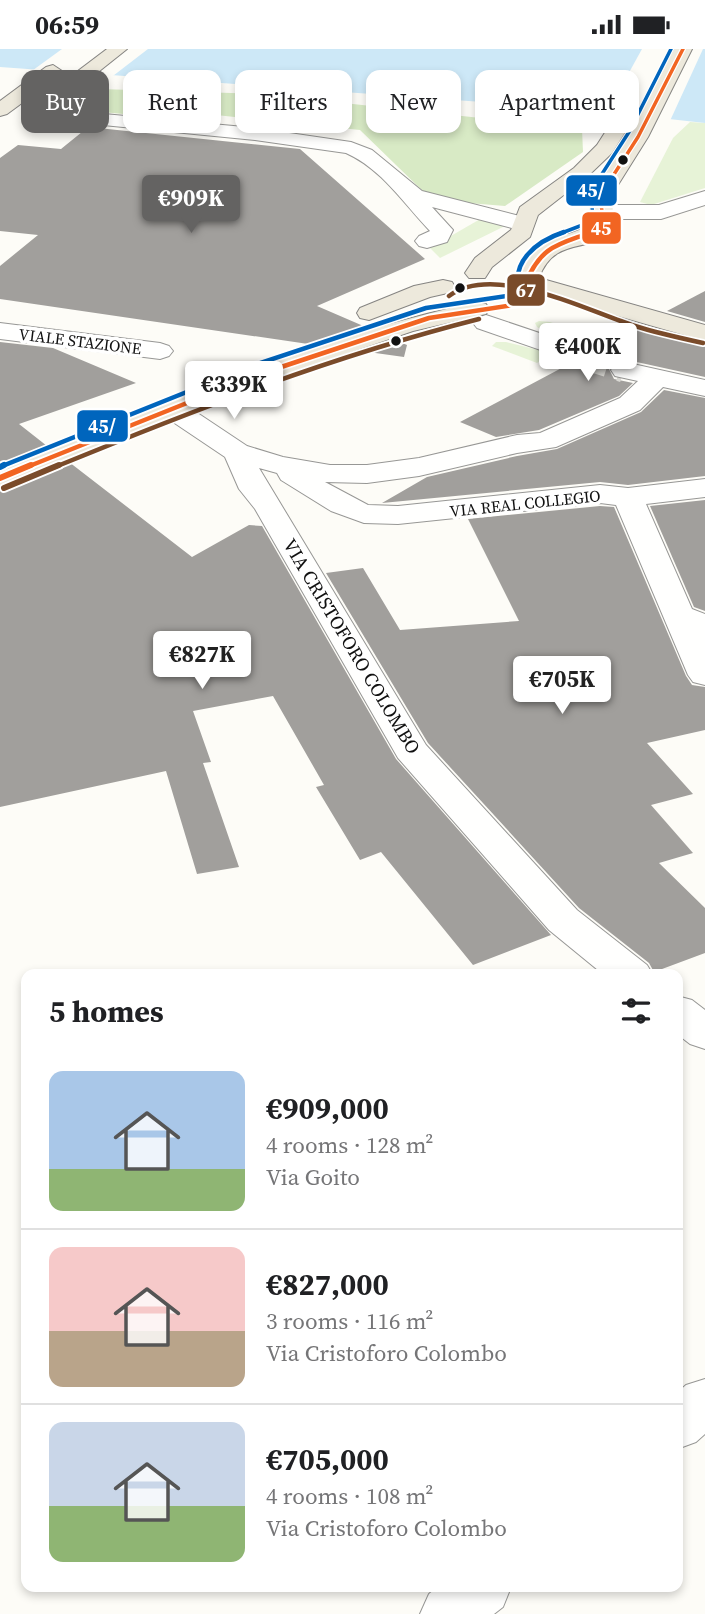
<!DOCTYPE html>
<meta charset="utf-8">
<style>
body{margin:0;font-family:"Source Serif 4",serif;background:#f2f2f2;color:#202124;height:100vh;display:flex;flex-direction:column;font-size:26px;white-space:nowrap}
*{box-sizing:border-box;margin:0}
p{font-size:23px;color:#757577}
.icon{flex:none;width:38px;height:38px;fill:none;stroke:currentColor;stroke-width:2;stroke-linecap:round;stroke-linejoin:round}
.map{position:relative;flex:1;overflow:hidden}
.sheet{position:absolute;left:21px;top:920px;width:662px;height:623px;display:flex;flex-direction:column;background:#fff;border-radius:14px;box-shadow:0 4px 10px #0003}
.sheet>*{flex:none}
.guide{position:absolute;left:21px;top:21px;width:663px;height:63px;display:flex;gap:14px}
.price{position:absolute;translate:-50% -60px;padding:0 16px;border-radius:7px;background:#fff;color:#222;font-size:23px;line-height:46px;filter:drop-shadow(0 2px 4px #0008)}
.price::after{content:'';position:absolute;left:50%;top:42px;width:21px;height:16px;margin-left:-10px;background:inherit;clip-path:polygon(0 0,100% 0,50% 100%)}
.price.active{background:#646362;color:#fff}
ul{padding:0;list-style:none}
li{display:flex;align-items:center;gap:21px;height:175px;padding:0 28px}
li+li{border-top:2px solid #e0e0e0}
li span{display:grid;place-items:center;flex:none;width:196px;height:140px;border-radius:14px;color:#555}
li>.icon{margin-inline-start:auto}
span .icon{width:84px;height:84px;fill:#fffc;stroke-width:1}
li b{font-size:30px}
h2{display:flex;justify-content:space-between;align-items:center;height:84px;padding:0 28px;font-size:30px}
.pill{padding:0 24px;border-radius:14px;background:#fff;box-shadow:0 4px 10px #0003;font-size:24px;line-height:63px}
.pill.active{background:#646362;color:#fff}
.status{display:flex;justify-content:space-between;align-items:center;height:49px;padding:0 35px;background:#fff;direction:ltr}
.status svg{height:19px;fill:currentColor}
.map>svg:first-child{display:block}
.green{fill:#e7f3d7}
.forest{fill:#d8eac5}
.water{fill:#cde8f7}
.pier{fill:#fdfcf7}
.building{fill:#a19f9c}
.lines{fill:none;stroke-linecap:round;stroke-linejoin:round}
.minor-tunnel{stroke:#dad9d4;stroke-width:25;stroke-dasharray:25 13;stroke-linecap:butt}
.minor-casing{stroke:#979795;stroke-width:2}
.major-casing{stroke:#858482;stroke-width:2}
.minor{fill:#fffffe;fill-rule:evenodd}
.major{fill:#ede9dc;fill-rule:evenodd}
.bus-1-far2-casing{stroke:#fff;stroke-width:6}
.bus-1-far1-casing{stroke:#fff;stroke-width:8}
.bus-1-casing{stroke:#fff;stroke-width:10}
.bus-2-far1-casing{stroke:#fff;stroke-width:8}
.bus-2-casing{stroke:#fff;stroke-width:10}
.bus-3-far2-casing{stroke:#fff;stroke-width:6}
.bus-3-far1-casing{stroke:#fff;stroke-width:8}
.bus-3-casing{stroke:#fff;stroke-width:10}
.bus-1-far2{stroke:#f26522;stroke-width:3.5}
.bus-1-far1{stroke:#f26522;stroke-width:4.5}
.bus-1{stroke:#f26522;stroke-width:6}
.bus-2-far1{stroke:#7a4b2a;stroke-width:4.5}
.bus-2{stroke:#7a4b2a;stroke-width:6}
.bus-3-far2{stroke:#0065bd;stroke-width:3.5}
.bus-3-far1{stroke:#0065bd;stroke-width:4.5}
.bus-3{stroke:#0065bd;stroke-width:6}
.bus-dot{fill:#111;stroke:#fff;stroke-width:2.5}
.labels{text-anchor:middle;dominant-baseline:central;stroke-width:7;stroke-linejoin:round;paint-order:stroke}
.far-street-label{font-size:16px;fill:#111;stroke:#fff}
.street-label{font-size:19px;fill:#111;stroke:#fff}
.line-badge{stroke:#fff;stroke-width:2.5}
.badge-label{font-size:19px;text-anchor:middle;font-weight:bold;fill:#fff}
</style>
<div class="status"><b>06:59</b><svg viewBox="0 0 49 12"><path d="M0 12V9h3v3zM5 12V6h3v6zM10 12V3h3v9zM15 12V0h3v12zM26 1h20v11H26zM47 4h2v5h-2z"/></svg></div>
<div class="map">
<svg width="705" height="1565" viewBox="0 0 705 1565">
<rect width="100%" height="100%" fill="#fdfcf7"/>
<g class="green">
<polygon points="690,73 705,74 705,139 651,156 640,153 673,89"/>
<polygon points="482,169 511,174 440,209 430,199"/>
<polygon points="539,272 550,273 591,288 570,296 537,278 535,274"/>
<polygon points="496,293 506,293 551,304 537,314 492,297"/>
</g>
<polygon class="forest" points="99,40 262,45 582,80 583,103 505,157 432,151 360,81 197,64 186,71 71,60"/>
<polygon class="water" points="0,0 705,0 705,74 579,60 0,18"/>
<g class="pier">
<polygon points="62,0 148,0 109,30 29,24"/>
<polygon points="642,0 703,0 669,74 605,67"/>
</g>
<g class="building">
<polygon points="98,79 300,100 425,210 317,257 368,279 315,296 0,250 0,217 38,186 0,182 0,109 18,96 61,100 82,83 92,84"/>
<polygon points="705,242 705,273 667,262"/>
<polygon points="641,276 705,294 705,328 623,310 614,312 609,320 614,330 633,334 619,347 539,381 496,388 460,373 571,314 583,318 594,317 599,309 596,301"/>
<polygon points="395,291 407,296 404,308 361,302"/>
<polygon points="0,293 53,299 136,334 19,375 47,397 0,416"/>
<polygon points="664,341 705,349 705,427 628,436 600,433 382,454 427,428 517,407 557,400 641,363"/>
<polygon points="69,413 192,508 249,476 262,477 396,710 551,886 473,916 381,803 360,811 316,738 324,736 273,647 193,662 211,713 203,714 239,818 197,825 166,722 0,758 0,440"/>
<polygon points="705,451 705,562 694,558 650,457"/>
<polygon points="600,457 614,458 686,627 692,636 705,638 705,681 647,694 693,745 651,756 693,804 659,814 705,859 705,904 654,923 649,914 579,859 428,694 326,524 363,519 400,581 519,572 468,470"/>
</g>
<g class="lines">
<polyline class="minor-tunnel" points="584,308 624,321"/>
<defs>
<g id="minor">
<path d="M 39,59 L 255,79 L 351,93 L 372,101 L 422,142 L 531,170 L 534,175 L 531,180 L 523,182 L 432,158 L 453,181 L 447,193 L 427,199 L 419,197 L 415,192 L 419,187 L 430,182 C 404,155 382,120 346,104 L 255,91 L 32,69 L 29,65 Z"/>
<polygon points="705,142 705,156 661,170 601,170 593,168 590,163 593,158 601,156 659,156"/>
<polygon points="486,266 593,302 597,308 593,314 584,316 477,279 473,274 477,269"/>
<polygon points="0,274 160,294 169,297 173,302 169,307 160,310 0,290"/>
<polygon points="624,313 705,331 705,347 663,338 640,361 556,398 517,404 419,427 367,434 325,433 368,456 398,457 600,436 628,439 705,430 705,448 646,455 692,560 705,565 705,636 693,633 688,626 616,456 600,454 398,475 364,474 331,462 281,431 277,424 259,419 426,696 577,861 647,916 653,926 604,926 549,881 398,709 255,460 239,440 225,408 164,367 160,361 164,355 174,353 184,355 247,397 283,408 330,416 367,416 419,409 517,386 540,384 620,349 638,332 615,327 611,321 615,315"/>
<polygon points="677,947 692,951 705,961 705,1000 690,995 677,985"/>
<polygon points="705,1330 705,1385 696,1393 677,1400 677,1344 686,1336"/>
<polygon points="437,1538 511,1538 503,1558 494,1565 420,1565 429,1545"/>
</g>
<g id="major">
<polygon points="107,0 127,0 43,67 29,67 26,63 29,59"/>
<path d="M 674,0 L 692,0 L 648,88 L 611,147 L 615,178 C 595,207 555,184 539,229 L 705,276 L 705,292 L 517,238 L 514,233 C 533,182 552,196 592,175 L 589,147 L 628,88 Z"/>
<polygon points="53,16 62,22 60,26 7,65 0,67 0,52 46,18"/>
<polygon points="622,66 629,68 632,72 612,104 588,127 538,166 530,188 492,218 485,229 469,229 465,224 475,209 511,181 520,158 574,119 597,96 615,68"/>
<polygon points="443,231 452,233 455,238 452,243 430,248 369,271 360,269 357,264 360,259 414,237"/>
<path d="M 477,253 L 486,255 L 489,260 L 486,265 L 413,282 L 266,332 L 0,438 L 0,419 C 157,356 312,289 477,253 Z"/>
</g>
</defs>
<use href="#minor" class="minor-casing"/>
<use href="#major" class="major-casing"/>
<use href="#minor" class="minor"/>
<use href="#major" class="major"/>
<defs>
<polyline id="bus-1-far2" points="587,185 604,178 600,147 638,88 683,0"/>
<g id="bus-1-far1">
<path d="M 526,233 C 542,196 558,196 592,183"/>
<polyline points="27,418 257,326 429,269 526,254 534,244 526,233"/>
</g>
<polyline id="bus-1" points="0,429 31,416"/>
<g id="bus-2-far1">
<path d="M 449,247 C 494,213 587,262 635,277 C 657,284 680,289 703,294"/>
<path d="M 55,418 C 194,361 333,307 479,270"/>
</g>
<polyline id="bus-2" points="4,439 59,416"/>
<polyline id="bus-3-far2" points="559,185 593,172 591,142 629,83 671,0"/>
<path id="bus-3-far1" d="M 0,418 L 254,316 L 426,259 L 520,245 C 509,213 537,192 564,183"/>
<polyline id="bus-3" points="0,418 4,416"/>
</defs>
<use href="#bus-1-far2" class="bus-1-far2-casing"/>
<use href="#bus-1-far1" class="bus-1-far1-casing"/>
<use href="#bus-1" class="bus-1-casing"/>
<use href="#bus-2-far1" class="bus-2-far1-casing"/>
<use href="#bus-2" class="bus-2-casing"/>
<use href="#bus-3-far2" class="bus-3-far2-casing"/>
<use href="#bus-3-far1" class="bus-3-far1-casing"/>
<use href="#bus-3" class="bus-3-casing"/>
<use href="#bus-1-far2" class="bus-1-far2"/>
<use href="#bus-1-far1" class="bus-1-far1"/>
<use href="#bus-1" class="bus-1"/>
<use href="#bus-2-far1" class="bus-2-far1"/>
<use href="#bus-2" class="bus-2"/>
<use href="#bus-3-far2" class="bus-3-far2"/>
<use href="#bus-3-far1" class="bus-3-far1"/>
<use href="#bus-3" class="bus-3"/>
</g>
<g class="bus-dot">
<circle cx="623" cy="111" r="6"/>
<circle cx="460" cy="239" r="6"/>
<circle cx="396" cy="292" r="6"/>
</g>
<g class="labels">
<g class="far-street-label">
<text transform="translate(80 292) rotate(7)">VIALE STAZIONE</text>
<text transform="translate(525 454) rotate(-6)">VIA REAL COLLEGIO</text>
</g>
<g class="street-label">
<text transform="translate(352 597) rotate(59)">VIA CRISTOFORO COLOMBO</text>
</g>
</g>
<g class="line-badge">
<rect x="565" y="125" width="53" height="33" rx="7" fill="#0065bd"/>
<rect x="581" y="162" width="41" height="34" rx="7" fill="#f26522"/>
<rect x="506" y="224" width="40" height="34" rx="7" fill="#7a4b2a"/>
<rect x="76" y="360" width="53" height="34" rx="7" fill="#0065bd"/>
</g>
<g class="badge-label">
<text x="591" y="148">45/</text>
<text x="601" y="186">45</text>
<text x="526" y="248">67</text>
<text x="102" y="384">45/</text>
</g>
</svg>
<b class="price active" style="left:191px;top:186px">€909K</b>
<b class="price" style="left:588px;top:334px">€400K</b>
<b class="price" style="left:234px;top:372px">€339K</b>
<b class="price" style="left:202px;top:642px">€827K</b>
<b class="price" style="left:562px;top:667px">€705K</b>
<div class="guide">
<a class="pill active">Buy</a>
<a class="pill">Rent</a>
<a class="pill">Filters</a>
<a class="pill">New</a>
<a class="pill">Apartment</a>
</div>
<section class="sheet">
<h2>5 homes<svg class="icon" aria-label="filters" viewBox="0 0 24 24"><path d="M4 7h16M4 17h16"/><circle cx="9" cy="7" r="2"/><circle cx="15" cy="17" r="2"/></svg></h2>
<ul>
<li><span style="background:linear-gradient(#a9c7e8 70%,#8fb573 0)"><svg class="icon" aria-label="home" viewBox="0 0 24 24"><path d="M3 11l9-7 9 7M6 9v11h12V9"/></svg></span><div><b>€909,000</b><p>4 rooms · 128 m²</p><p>Via Goito</p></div></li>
<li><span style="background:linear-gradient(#f6c9c9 60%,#b9a48a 0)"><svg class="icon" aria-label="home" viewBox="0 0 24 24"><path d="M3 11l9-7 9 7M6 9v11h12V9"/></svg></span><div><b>€827,000</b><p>3 rooms · 116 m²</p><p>Via Cristoforo Colombo</p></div></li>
<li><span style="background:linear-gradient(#c9d6e8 60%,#8fb573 0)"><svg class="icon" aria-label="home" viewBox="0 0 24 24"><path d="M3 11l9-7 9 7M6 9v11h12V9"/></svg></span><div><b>€705,000</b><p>4 rooms · 108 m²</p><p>Via Cristoforo Colombo</p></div></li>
</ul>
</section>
</div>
